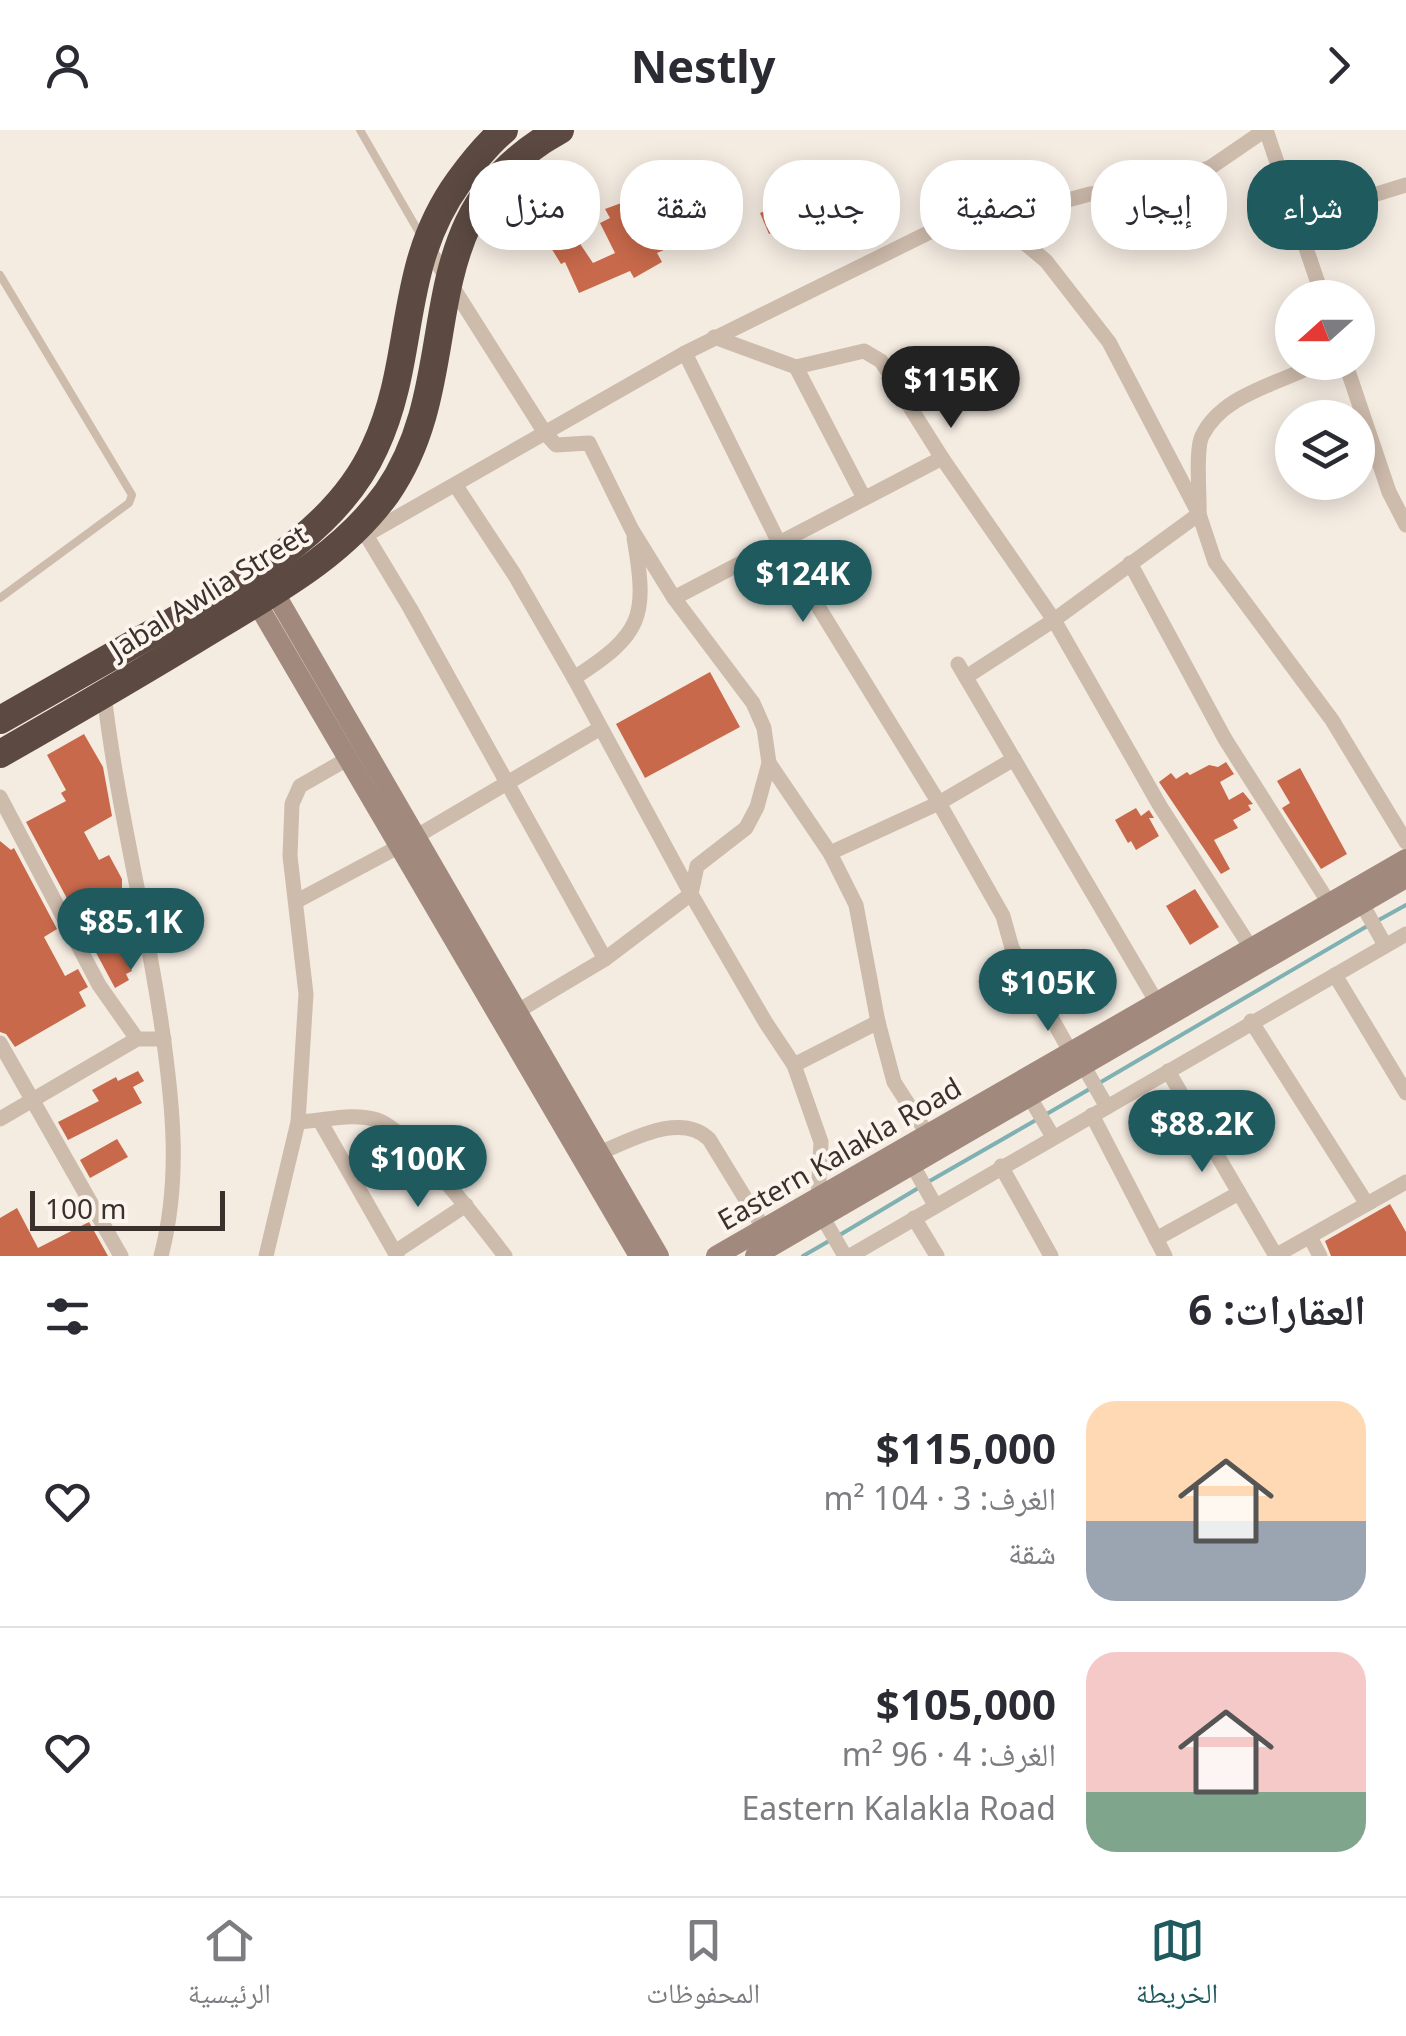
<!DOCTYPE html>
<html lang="ar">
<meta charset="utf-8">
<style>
body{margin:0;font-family:"Noto Sans","Noto Naskh Arabic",sans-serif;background:#f7f7f7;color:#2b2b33;direction:rtl;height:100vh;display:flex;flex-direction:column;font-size:38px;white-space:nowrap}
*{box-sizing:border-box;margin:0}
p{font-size:32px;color:#7c7c81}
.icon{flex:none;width:55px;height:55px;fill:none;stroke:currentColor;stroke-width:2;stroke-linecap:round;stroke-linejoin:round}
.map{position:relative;height:1126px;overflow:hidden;direction:ltr}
.side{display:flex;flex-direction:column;background:#fff;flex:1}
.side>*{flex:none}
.hud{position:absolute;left:30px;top:30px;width:1348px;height:90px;direction:rtl;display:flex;gap:20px}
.needle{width:65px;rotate:249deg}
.buttons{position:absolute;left:1275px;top:150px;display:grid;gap:20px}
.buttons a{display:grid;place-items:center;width:100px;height:100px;border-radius:50%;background:#fff;box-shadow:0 5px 25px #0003;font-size:50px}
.scale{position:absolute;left:30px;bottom:25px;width:195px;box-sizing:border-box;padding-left:10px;border:5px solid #3b302b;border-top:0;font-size:28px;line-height:35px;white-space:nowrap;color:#3b302b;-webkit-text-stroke:8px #fbf5ee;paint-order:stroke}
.price{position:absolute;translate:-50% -85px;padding:0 22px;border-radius:35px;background:#1f5a5e;color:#fff;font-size:32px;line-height:65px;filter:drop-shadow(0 2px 5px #0008)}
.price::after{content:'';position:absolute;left:50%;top:60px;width:30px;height:22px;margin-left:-15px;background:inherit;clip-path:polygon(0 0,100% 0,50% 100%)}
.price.on{background:#222;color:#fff}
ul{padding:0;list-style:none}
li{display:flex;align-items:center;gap:30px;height:250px;padding:0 40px}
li+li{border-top:2px solid #e1e1e2}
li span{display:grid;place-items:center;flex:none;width:280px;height:200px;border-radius:30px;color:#555}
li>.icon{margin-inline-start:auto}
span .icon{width:120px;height:120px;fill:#fffc;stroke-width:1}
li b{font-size:42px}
h2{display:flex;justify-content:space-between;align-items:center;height:120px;padding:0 40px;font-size:42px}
.chip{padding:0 35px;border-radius:40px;background:#fff;box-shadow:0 5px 25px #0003;font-size:35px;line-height:90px}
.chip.on{background:#1f5a5e;color:#fff}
header{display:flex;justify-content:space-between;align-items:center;height:130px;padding:0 40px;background:#fff;font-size:45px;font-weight:700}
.dock{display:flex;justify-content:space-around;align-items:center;height:140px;border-top:2px solid #e1e1e2;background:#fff;font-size:28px;color:#7c7c81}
.dock a{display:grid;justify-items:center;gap:5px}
.dock .on{color:#1f5a5e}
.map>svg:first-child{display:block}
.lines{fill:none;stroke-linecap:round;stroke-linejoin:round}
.stream{stroke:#7fb0b2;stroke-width:4}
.building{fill:#c8694b}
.lane{stroke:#cdbbac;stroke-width:8}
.street{stroke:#cdbbac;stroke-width:15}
.secondary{stroke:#a18a7d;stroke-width:20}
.highway{stroke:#5c4a42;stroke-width:28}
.labels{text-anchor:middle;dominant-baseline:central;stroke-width:8;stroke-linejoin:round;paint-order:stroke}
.street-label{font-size:28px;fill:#3b302b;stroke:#fbf5ee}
</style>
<header><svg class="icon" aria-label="forward" viewBox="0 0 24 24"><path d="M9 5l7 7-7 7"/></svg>Nestly<svg class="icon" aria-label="person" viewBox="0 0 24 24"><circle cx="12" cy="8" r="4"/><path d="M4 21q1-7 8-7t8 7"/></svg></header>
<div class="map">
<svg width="1406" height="1126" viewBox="0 0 1406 1126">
<rect width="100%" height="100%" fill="#f4ebe1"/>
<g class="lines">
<g class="stream">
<polyline points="1377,791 1406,775"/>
<polyline points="1101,952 1369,795"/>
<polyline points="1045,985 1093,957"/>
<polyline points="928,1052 1036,990"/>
<polyline points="838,1106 920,1057"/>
<polyline points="803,1126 829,1111"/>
</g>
</g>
<g class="building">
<polygon points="832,39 849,65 829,78 824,70 815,76 803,57"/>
<polygon points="635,68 651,92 685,76 698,105 657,123 662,132 634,148 630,141 579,163 565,132 561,134 537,95 571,75 579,89 568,96 593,133 615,123 600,93 610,88 605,79"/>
<polygon points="789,72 798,93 769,104 760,83"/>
<polygon points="710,542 740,597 645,648 616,594"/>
<polygon points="84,604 103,637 112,686 84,702 99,730 109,725 122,749 122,767 94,783 109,811 124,803 130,814 120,820 132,841 126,844 129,850 115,858 26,692 66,671 61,663 66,660 47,625"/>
<polygon points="1226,632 1234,644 1220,652 1229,670 1243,662 1253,674 1248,675 1251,680 1233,690 1238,698 1214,710 1230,739 1221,744 1159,652 1171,643 1176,649 1187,642 1190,645 1209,635 1218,637"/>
<polygon points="1300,638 1347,724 1321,739 1282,678 1290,673 1277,651"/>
<polygon points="1136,678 1141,686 1149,680 1154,688 1149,688 1159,706 1136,720 1131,711 1128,713 1115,690"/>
<polygon points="0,711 11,720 14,718 57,799 44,807 65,846 78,839 88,857 79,862 86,876 15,917 6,904 0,902"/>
<polygon points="1195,759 1219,797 1190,815 1166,776"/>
<polygon points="138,941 144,951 133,957 142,973 68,1010 58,992 99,971 92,960 116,947 118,951"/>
<polygon points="117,1009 128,1027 90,1048 80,1030"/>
<polygon points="1390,1074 1406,1102 1406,1126 1331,1126 1325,1111"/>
<polygon points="17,1078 38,1118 89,1092 108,1126 0,1126 0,1088"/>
</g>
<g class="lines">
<g class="lane">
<polyline points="360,0 420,104"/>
<polyline points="0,145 132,365 129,373 0,468"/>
</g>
<g class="street">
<polyline points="1266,0 1323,168"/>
<polyline points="991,85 1046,131 1109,212 1199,384 1215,432 1332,590 1406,712"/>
<polyline points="1296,89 1406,55"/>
<polyline points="426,115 545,303 556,315 589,313 632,400 674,468 753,573 764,598 769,633 757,677 746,698 697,736 691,764 605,829 518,881"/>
<polyline points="714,207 796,237 864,368"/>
<polyline points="685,223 779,413 939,673 1003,786 1012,818 1070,921"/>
<polyline points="1345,232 1389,362 1406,395"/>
<polyline points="796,237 864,221 881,231 942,328 1054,490 1160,676 1251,818"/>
<polyline points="456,356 514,444 574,548"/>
<polyline points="366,405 410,478 605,829"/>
<polyline points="352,407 366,405 685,223 930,102 991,85 1027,81 1090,64 1137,60 1174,52 1211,37 1265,0"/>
<path d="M 634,408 C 648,488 642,504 574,548 L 691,764 L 766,893 L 794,935 L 821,1012 L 818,1070"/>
<polyline points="1130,433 1225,609 1329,773"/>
<polyline points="674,468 942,328"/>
<polyline points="958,534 1156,871"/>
<path d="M 966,547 L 1054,490 L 1199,384 C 1200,366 1195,320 1202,306 C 1223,263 1281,254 1320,232"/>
<path d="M 104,564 C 117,676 146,786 162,898 C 173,975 181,1050 161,1126"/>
<polyline points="769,633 830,723 856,775 878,892 894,952 928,1005"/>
<polyline points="0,667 99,855 137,909 164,909"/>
<polyline points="417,706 599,599"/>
<polyline points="830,723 939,673 1014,629"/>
<polyline points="297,771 400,716"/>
<polyline points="1362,774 1385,815"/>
<polyline points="1335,845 1406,963"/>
<polyline points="1251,891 1367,1074"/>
<polyline points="0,913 121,1126"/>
<polyline points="794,935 878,892"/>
<polyline points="1083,935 1107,977"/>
<polyline points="1168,941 1276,1126"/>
<polyline points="1029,966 1053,1007"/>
<polyline points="1092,985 1165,1126"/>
<polyline points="0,989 137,909"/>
<polyline points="320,991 397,1126"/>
<path d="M 298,992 C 324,991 352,982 377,990 C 408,999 483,1097 505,1126"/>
<path d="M 599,1023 C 630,1011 680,981 709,1009 L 764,1099"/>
<polyline points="913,1036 935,1075"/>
<polyline points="1001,1036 1051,1126"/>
<polyline points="823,1088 845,1126"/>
<polyline points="914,1088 937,1126"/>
<polyline points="1310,1107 1320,1126"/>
<polyline points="1156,1109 1239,1063"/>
<polyline points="395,1122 466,1075"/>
<polyline points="266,1126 298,992 306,864 290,726 292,674 300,656 349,628"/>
<polyline points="850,1126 1406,804"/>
<polyline points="1275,1126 1406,1052"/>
</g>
<g class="secondary">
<polyline points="269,453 659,1126"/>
<polyline points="251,463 639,1126"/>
<polyline points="716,1126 1406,729"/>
<polyline points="755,1126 1406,748"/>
</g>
<g class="highway">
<path d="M 0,590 C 55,559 110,527 165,496 C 243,450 336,404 375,317 C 417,227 396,138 459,51 C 472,33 486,15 504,0"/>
<path d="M 0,624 C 72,583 144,541 216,497 C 279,459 343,424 387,363 C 472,240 400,87 560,0"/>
</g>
</g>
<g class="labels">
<g class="street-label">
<text transform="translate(208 461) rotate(-32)">Jabal Awlia Street</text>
<text transform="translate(839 1023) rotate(-30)">Eastern Kalakla Road</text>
</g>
</g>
</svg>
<div class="buttons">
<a><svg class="needle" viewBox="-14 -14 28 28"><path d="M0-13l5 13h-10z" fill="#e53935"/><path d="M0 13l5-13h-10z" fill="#7c7c81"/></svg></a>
<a><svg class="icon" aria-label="layers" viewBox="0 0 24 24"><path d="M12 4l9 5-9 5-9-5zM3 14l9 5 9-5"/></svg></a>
</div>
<div class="scale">100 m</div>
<b class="price on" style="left:951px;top:301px">$115K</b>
<b class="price" style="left:803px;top:495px">$124K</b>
<b class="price" style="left:131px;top:843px">$85.1K</b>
<b class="price" style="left:1048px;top:904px">$105K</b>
<b class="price" style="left:1202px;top:1045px">$88.2K</b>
<b class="price" style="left:418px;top:1080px">$100K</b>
<div class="hud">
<a class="chip on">شراء</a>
<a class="chip">إيجار</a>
<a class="chip">تصفية</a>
<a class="chip">جديد</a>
<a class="chip">شقة</a>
<a class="chip">منزل</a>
</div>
</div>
<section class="side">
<h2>العقارات: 6<svg class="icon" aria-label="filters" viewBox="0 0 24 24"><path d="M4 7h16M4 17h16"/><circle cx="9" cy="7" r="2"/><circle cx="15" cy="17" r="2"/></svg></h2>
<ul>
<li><span style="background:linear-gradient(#ffd9b3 60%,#9aa5b1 0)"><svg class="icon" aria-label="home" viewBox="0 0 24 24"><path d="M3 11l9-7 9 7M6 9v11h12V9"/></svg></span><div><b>$115,000</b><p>الغرف: 3 · 104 m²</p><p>شقة</p></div><svg class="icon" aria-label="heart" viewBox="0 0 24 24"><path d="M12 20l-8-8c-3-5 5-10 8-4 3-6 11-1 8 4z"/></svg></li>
<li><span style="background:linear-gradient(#f6c9c9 70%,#7fa58c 0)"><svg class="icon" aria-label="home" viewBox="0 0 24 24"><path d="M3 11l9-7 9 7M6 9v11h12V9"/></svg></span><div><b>$105,000</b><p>الغرف: 4 · 96 m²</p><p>Eastern Kalakla Road</p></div><svg class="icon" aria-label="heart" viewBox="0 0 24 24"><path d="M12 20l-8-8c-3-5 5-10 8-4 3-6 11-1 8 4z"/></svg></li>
</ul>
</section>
<nav class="dock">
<a class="on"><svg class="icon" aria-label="map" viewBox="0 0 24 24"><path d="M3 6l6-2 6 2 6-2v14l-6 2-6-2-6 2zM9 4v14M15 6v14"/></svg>الخريطة</a>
<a><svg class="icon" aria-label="saved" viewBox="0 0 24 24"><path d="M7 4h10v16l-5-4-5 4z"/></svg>المحفوظات</a>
<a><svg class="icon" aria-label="home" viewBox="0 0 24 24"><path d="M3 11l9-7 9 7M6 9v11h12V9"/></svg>الرئيسية</a>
</nav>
